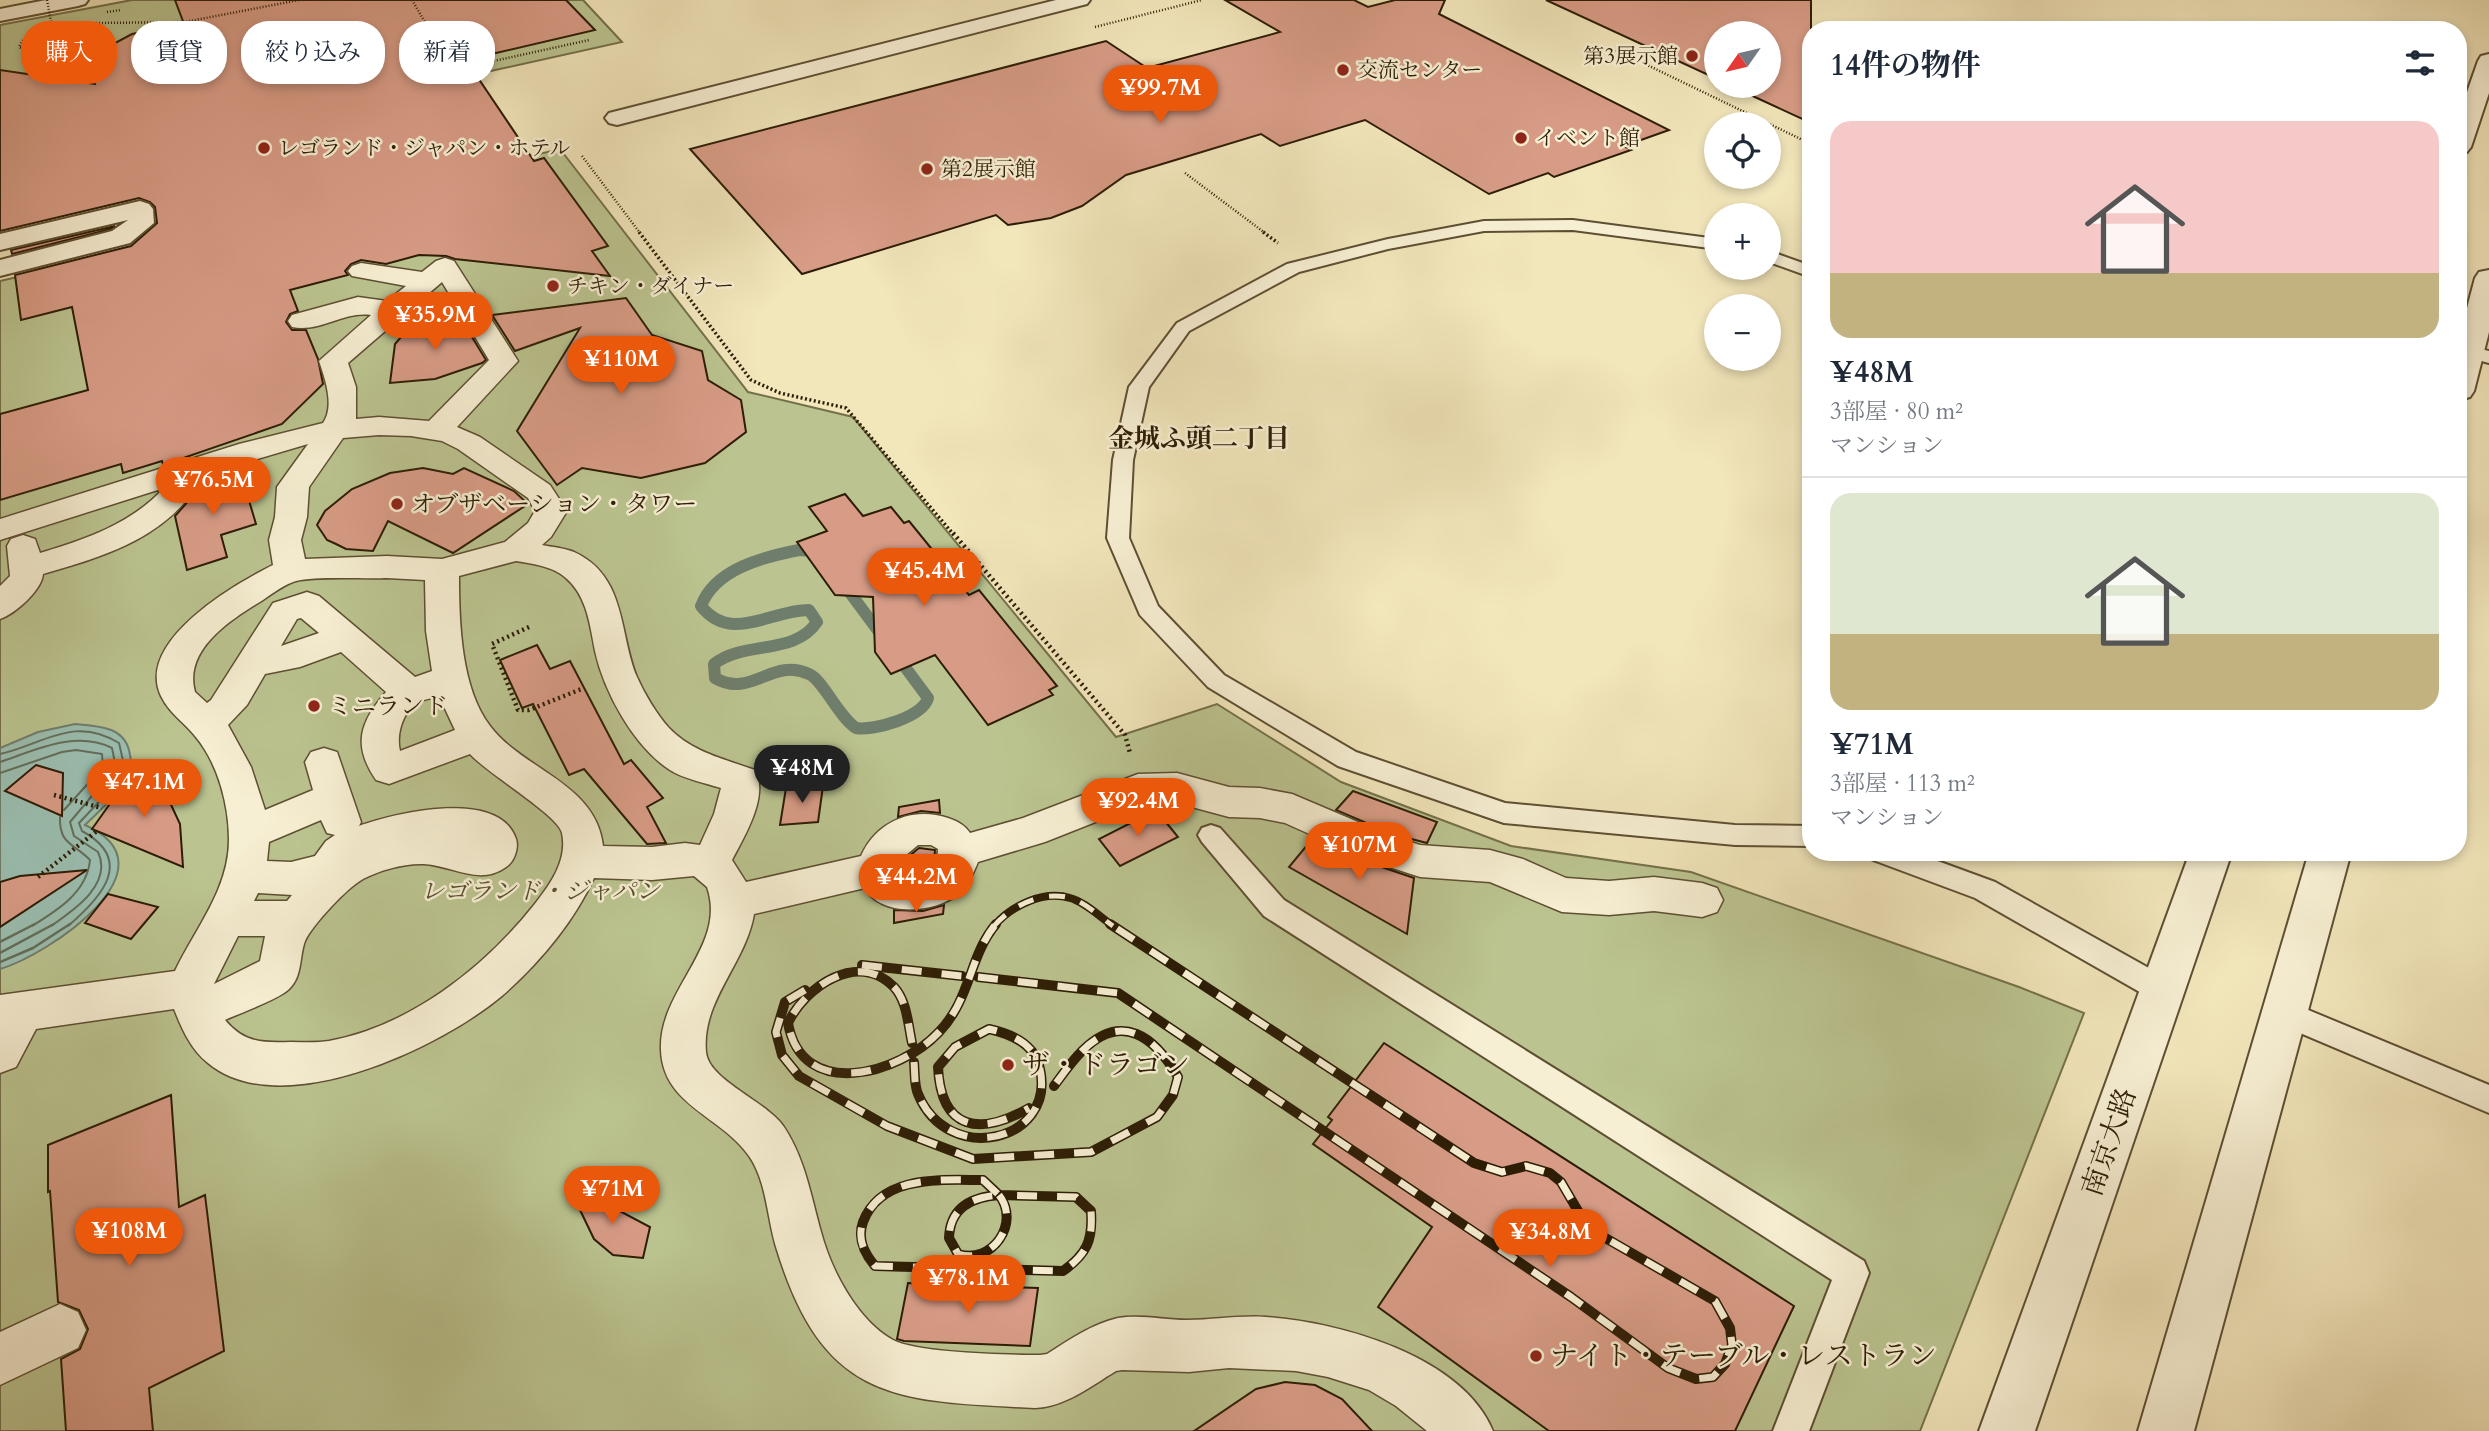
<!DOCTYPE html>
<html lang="ja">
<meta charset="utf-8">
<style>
body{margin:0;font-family:Cardo,"Noto Serif JP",serif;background:#f6f6f7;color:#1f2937;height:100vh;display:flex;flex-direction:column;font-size:26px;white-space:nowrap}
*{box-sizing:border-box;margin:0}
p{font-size:23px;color:#747a83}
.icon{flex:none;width:38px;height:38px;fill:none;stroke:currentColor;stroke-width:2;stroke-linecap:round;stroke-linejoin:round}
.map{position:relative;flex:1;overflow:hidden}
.sheet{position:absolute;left:1802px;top:21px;width:665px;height:840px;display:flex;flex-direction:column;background:#fff;border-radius:28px;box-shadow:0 4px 10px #0003}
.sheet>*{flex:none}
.guide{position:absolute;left:21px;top:21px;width:665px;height:63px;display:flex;gap:14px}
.needle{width:46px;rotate:236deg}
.fabs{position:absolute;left:1704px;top:21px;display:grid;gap:14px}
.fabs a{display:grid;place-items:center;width:77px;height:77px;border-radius:50%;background:#fff;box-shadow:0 4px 10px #0003;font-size:35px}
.price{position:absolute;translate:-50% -60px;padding:0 16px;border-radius:24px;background:#ea580c;color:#fff;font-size:23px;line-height:46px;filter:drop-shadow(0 2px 4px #0008)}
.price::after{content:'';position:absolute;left:50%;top:42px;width:21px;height:16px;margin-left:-10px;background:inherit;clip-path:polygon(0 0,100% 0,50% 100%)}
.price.selected{background:#222;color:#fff}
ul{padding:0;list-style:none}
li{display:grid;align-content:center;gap:14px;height:371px;padding:0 28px}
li+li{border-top:2px solid #e0e1e3}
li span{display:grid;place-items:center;height:217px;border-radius:21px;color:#555}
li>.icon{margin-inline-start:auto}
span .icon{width:126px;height:126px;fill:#fffc;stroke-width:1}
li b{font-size:30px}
h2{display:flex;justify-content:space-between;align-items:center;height:84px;padding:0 28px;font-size:30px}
.chip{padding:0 24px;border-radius:28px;background:#fff;box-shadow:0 4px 10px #0003;font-size:24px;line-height:63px}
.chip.selected{background:#ea580c;color:#fff}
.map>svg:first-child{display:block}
.green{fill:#bbc490;stroke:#74704a;stroke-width:2}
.water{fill:#9bbfb1;stroke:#6f7e6c;stroke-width:2}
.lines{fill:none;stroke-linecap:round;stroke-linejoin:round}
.shore-far1{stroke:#646e5b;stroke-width:2}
.shore{stroke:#646e5b;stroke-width:2.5}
.stream{stroke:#6f7e6c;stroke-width:12}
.building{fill:#d89c86;stroke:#2d1d05;stroke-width:2}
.service-casing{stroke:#5e4f32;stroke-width:4}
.pedestrian-casing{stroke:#5e4f32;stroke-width:3}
.minor-casing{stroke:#5e4f32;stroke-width:4}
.tertiary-casing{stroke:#5e4f32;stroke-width:4}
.path-far2{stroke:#2d1d05;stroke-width:2.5;stroke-dasharray:1 2;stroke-linecap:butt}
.path-far1{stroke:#2d1d05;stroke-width:3.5;stroke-dasharray:2 2.5;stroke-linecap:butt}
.path{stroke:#2d1d05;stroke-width:4.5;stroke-dasharray:2 3.5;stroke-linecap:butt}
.service{fill:#f7efd3;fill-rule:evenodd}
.pedestrian{fill:#f7efd3;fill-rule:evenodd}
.minor{fill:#f7efd3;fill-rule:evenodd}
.tertiary{fill:#f7efd3;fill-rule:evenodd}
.rail-far1-casing{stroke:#2d1d05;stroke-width:8}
.rail-casing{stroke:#2d1d05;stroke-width:10}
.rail-far1{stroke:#f7efd3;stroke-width:5;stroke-dasharray:16;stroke-linecap:butt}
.rail{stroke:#f7efd3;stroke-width:7;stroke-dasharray:20;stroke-linecap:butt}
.path-bridge{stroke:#2d1d05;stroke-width:2.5;stroke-dasharray:1 2;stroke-linecap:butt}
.poi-dot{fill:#8f2418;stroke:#f7efd3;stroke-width:2.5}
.labels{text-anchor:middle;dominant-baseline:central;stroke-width:5;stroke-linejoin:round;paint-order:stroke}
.far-poi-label{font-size:21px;fill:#2d1d05;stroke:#f7efd3;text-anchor:start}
.poi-label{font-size:24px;fill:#2d1d05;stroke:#f7efd3;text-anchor:start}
.park-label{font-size:24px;font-style:italic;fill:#584f2f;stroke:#f7efd3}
.neighbourhood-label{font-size:26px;font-weight:bold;fill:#2d1d05;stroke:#f7efd3}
.near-poi-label{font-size:28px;fill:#2d1d05;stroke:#f7efd3;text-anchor:start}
.near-street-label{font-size:28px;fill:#2d1d05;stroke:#f7efd3}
</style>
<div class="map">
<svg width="2489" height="1431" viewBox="0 0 2489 1431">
<rect width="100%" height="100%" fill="#f2e6bb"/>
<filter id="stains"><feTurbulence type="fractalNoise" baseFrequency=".00286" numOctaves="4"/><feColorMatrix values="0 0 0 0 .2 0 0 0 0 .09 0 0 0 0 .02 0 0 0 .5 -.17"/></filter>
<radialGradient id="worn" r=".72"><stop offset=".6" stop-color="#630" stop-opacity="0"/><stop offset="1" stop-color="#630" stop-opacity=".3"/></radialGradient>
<g class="green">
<polygon points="132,0 583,0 622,42 0,180 0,25"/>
<polygon points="560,149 748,392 853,417 1116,737 1217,704 1341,782 1511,846 1691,872 2019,987 2084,1013 1920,1431 0,1431 0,281"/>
</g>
<path class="water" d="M 75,724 C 98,726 126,726 130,755 C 132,764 131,773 125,781 C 115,798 99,811 85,825 C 180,867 48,955 0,969 L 0,748 L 38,732 Z"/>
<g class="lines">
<g class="shore-far1">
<path d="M 0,754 C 44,744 74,715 119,743 L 124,765 L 113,787 L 79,823 L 82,831 C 135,860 102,897 68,926"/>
<path d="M 0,762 C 36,750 75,730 112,748 L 115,763 L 113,771 L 70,822 L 74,836 L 98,852 C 113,884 74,910 51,926"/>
<polyline points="0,773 62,752 76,750 102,754 103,767 64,810"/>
<path d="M 32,926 C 58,910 87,892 90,860 C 74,843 59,845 60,817"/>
</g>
<g class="shore">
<polyline points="0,942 35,924"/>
<polyline points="0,953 54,924"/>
<polyline points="0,962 33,948 70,924"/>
</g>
<path class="stream" d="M 799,550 L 814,551 L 822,555 L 928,698 C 923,717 874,731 856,728 C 838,716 823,680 809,674 C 772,657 751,699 715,678 L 714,664 C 745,640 794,656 817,622 L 809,610 C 770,610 731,644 701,606 C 715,569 763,557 799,550 Z"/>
</g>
<g class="building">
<polygon points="175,0 566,0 595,30 466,60 534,161 544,158 608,246 592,251 610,276 455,259 446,256 419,255 386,264 361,260 351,264 345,271 348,275 290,290 298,311 290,314 286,322 292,330 306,330 318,359 323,384 282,424 163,465 162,461 123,473 121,464 0,500 0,414 88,390 72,307 21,320 15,275 131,246 157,223 155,207 150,202 139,198 0,231 0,70 95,84 87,58 132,34 184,24"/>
<polygon points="1225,0 1354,0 1368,7 1395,0 1445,0 1439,14 1669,130 1624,146 1631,150 1554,177 1548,173 1489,194 1365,120 1280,146 1261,134 1126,175 1082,206 1051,218 1008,225 996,215 802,274 690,149 1106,41 1147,68 1280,32"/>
<polygon points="1546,0 1811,0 1811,123 1731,86 1769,86 1769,33 1717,33 1717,79"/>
<polygon points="115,226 111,229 12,254 11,250"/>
<polygon points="626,298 652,335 702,351 708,380 741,400 746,432 705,463 641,478 582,468 557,485 517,431 580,328 515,351 492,315"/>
<polygon points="461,319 486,360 482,363 435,379 390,383 395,344 401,337 421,326"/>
<polygon points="239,467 256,524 221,535 227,557 187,570 175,516 191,498 205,477"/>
<polygon points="423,468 453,474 464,468 514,491 528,504 453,553 388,521 373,551 346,549 336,544 327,540 317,525 325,511 352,489 390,473"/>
<polygon points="845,494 863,516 891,507 904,523 909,521 969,595 979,590 1057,686 1049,690 1053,695 988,725 935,655 891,674 875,652 873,597 835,595 797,542 827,531 809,507"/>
<polygon points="537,645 550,669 570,661 624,764 631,760 663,798 647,807 666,843 647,844 584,769 569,775 533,704 522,708 500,660"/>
<polygon points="36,765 63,773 62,816 5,791"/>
<polygon points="153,766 180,824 183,867 92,829 124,784 135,785"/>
<polygon points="823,786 818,822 780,825 786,788"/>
<polygon points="1353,791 1437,822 1427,843 1392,834 1336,810"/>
<polygon points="939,800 940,813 921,811 898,817 899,807"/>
<polygon points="1156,810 1178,837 1120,866 1099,839"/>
<polygon points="1313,838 1364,861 1414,878 1407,934 1289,867"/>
<polygon points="919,848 935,850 934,862 919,872 901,870 902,862"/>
<polygon points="87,870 0,927 0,882 20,876"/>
<polygon points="108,894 158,907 131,939 85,923"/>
<polygon points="944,905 943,914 894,923 894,910 923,911"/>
<polygon points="1384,1043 1794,1306 1735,1431 1549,1431 1378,1307 1432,1227 1313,1144 1332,1120 1328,1117"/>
<polygon points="171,1095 179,1207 205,1195 224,1351 149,1388 153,1431 66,1431 61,1359 80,1349 88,1329 79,1310 58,1302 50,1191 48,1192 48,1145"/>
<polygon points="567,1183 650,1227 643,1258 613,1255 594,1239"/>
<polygon points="908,1283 1038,1288 1030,1346 904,1341 897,1339"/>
<polygon points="1285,1382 1315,1385 1342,1399 1372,1431 1194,1431 1256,1389"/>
</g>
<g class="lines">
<defs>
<g id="service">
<polygon points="1573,220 1717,239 1717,249 1573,230 1484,231 1388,249 1299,272 1189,331 1149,387 1133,460 1129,538 1158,606 1224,675 1356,752 1505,803 1735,825 1811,826 1811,846 1735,845 1504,823 1338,766 1208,687 1140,615 1107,538 1113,460 1129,387 1177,323 1287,264 1388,239 1484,221"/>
<polygon points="1769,251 1811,266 1811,277 1769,262"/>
<polygon points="2459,344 2489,351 2489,363 2459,355"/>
<polygon points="1211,825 1220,828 1284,900 1864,1261 1869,1273 1809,1431 1773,1431 1832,1280 1264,916 1202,842 1198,835 1202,828"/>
<polygon points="1869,852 1913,852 1995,882 2172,981 2176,990 2172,999 2162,1003 2152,999 1975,898 1873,860"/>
<polygon points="2284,1000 2489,1085 2489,1113 2274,1022 2269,1013 2274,1004"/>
</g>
<g id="pedestrian">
<path d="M 445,258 L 454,261 L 518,361 L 457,427 L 480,437 L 550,485 L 567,511 L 551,537 L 542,545 C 552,547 564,548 574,552 C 627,576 619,635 637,677 C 644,693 657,715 669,728 C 692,752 724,759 755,770 C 769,796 745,835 732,860 L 746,882 L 861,856 C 876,822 912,806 948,818 C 957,821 965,825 970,833 L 1023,818 L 1138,774 L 1177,773 L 1229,787 L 1260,788 L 1292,794 L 1391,836 L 1420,845 L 1490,850 L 1523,859 L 1566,878 L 1609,881 L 1654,877 L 1702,883 L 1717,888 L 1723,900 L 1717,912 L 1702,917 L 1654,911 L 1609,915 L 1562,912 L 1490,882 L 1420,877 L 1365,859 L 1285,823 L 1260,818 L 1229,817 L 1177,803 L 1141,804 L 1045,842 L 978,862 C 973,874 968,886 958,894 C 936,913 881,918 865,888 L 754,914 C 746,963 701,1001 706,1052 C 708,1080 768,1102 784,1127 C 805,1159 811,1196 821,1232 C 831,1270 857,1320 893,1340 C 918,1353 1008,1355 1040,1355 L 1047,1354 C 1069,1340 1092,1324 1118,1318 C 1140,1314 1164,1320 1187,1320 C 1213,1320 1239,1315 1266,1317 C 1340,1322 1462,1356 1493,1431 L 1427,1431 L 1396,1406 L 1369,1390 L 1328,1377 L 1296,1371 L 1229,1368 L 1189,1372 L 1122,1370 L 1116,1371 C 1091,1386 1065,1407 1035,1408 C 892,1401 823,1401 776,1247 C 767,1218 767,1182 749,1156 C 722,1116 663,1106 661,1050 C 658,990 728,946 707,887 L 694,876 L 652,880 L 594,878 C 573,923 540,962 503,995 C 442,1047 281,1124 208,1063 C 191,1050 182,1029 174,1009 L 36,1029 L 16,1067 L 0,1073 L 0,995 L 175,971 C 195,929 229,889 229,840 C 229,805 218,763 195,736 C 184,722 169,713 161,696 C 135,641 235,584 273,565 L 269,540 L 275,517 L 277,487 L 308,444 L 203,475 C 171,537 105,556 43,574 C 42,590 15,614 0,619 L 0,586 L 10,576 L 7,546 L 11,539 L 23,535 L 35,539 L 40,553 C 86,539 131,524 164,488 L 0,540 L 0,519 L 239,444 L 323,423 C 335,406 325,379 319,361 L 371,315 C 344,311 319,333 292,327 L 288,321 L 292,315 L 358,297 L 387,301 L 406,286 L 352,276 L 348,271 L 352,266 L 361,263 L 422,272 L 436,261 ZM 442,282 L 489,360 L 429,421 L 379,417 L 356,419 L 356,387 L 348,363 ZM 379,435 L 411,436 L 442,441 L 458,449 L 528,498 L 535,511 L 528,523 L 505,542 L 442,559 L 387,556 L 305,559 L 301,540 L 307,517 L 309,487 L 343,438 ZM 516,561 C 533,564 553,566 566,578 C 587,596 590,625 595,651 C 604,692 634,747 670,770 C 684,779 705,783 721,788 L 714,814 L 700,845 L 685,843 L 652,847 L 603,846 C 596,783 523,770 490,726 C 461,688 459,623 459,576 ZM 387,578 L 425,580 L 426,631 L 432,671 L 415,677 L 319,596 L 307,592 L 273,603 L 211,700 L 207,703 L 195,692 C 183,649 232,619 263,600 C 273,593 285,584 296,581 C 314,576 365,579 387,578 ZM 301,618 L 319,633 L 281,646 L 297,619 ZM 341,652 L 386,692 C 360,722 352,745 376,780 L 389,784 L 470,754 C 488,774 558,815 562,833 C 568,860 550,885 534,905 C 484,968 410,1026 329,1041 C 316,1043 304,1042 291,1042 C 263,1043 244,1043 225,1020 C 240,1013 277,1000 288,990 C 303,977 299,956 305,941 C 313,924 347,888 363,879 C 380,870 405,863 424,864 C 453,866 480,886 506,867 C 514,862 519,848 516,839 C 499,788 394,813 359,826 L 361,822 L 337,752 L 324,748 L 311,752 L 305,762 L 313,790 L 265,810 L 251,767 L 228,725 L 247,705 L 265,674 L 300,667 ZM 439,696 L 455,730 L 400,751 C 396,735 402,714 416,703 C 422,700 432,698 439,696 ZM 321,820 L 327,833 L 335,835 L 326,841 L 315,856 L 291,862 L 267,861 L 269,842 ZM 918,845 L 931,845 L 938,849 L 937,863 C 926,874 914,881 898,872 L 899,861 ZM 258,893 L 292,895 L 287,901 L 254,901 ZM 238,936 L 265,936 L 260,961 L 214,984 Z"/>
<polygon points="60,1304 78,1312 86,1330 78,1348 0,1385 0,1332"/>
</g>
<polygon id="minor" points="140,201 149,204 153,209 154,223 130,243 0,276 0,260 112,231 128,220 0,250 0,234"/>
<g id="tertiary">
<polygon points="46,0 88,0 85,4 78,6 0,21 0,9"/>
<polygon points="1056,0 1090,0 1087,4 617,125 609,123 605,118 609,113"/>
<polygon points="2489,54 2489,93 2471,147 2467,152 2459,154 2459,115 2478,61 2481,56"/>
<polygon points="2489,270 2489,332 2474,391 2470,397 2459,400 2459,338 2475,278 2479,272"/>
<polygon points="2190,852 2232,852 2035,1431 1979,1431"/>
<polygon points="2309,852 2351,852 2194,1431 2138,1431"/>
</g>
</defs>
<use href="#service" class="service-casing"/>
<use href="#pedestrian" class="pedestrian-casing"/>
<use href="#minor" class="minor-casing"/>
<use href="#tertiary" class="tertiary-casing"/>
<g class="path-far2">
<polyline points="412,0 453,70 589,40"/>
<polyline points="107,12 121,10"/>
<polyline points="96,23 185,22 299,0"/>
<polyline points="1095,27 1202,0"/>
<path d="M 23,40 L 19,47 C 40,61 64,53 86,44 L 90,37 L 88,31 L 82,31"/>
<polyline points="1616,50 1811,144"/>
<polyline points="582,156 640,233"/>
<polyline points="1185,173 1265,233"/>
</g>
<g class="path-far1">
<polyline points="639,232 751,380 780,393 846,408 954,535"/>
<polyline points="1263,232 1278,243"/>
</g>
<g class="path">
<polyline points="953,533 1125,735 1130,753"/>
<polyline points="529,627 492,644 518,710 529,710 584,688"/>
<polyline points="54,795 102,808"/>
<polyline points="38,877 97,831"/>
</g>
<use href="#service" class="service"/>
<use href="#pedestrian" class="pedestrian"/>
<use href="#minor" class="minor"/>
<use href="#tertiary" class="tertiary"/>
<defs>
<path id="rail-far1" d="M 994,926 C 1011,906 1043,890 1070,898 C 1085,902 1100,917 1113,926"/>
<g id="rail">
<polyline points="862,965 962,976"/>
<polyline points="978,977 1118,993 1571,1297 1668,1368 1696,1379 1713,1377 1725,1364 1732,1345 1730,1328 1715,1301 1588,1228 1561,1182 1550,1173 1526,1166 1502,1172 1474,1163 1110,924"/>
<path d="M 805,990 L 785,1002 L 776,1032 L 782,1055 L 799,1076 L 887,1126 L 973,1159 L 1091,1152 L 1157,1117 L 1173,1095 L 1178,1077 C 1155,1037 1122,1011 1082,1051 C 1071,1062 1063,1074 1054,1086"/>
<path d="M 912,1043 C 908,1024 907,1001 894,987 C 858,950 805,987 788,1023 C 802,1102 900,1074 939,1032 C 971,999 969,956 996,924"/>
<path d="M 914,1062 C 915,1072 914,1085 918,1094 C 948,1167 1056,1142 1040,1069 C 1035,1044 1012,1034 989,1029 L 955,1047 L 938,1067 C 941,1131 980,1136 1029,1108"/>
<path d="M 983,1180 L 999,1195 L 1076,1197 L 1091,1211 C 1093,1240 1087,1254 1063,1271 L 875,1266 C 864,1253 857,1239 863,1222 C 881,1174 943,1180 983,1180 Z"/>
<path d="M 999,1195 C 1021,1223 992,1265 958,1254 L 949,1238 C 950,1208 971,1197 999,1195 Z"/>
</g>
</defs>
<use href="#rail-far1" class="rail-far1-casing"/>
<use href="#rail" class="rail-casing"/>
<use href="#rail-far1" class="rail-far1"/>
<use href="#rail" class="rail"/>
<polyline class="path-bridge" points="47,0 53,33"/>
</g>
<g class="poi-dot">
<circle cx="1692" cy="56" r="7"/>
<circle cx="1343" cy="70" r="7"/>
<circle cx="1521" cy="138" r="7"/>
<circle cx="264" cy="148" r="7"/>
<circle cx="927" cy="169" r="7"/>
<circle cx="553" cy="286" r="7"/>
<circle cx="397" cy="504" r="7"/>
<circle cx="314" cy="706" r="7"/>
<circle cx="1008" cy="1065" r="7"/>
<circle cx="1536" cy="1356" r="7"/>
</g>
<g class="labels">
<g class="far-poi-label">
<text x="1678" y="56" text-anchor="end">第3展示館</text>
<text x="1357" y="70">交流センター</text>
<text x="1535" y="138">イベント館</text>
<text x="278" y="148">レゴランド・ジャパン・ホテル</text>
<text x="941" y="169">第2展示館</text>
<text x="567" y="286">チキン・ダイナー</text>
</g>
<g class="poi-label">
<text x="411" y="504">オブザベーション・タワー</text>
<text x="328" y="706">ミニランド</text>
</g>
<g class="park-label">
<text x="540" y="891">レゴランド・ジャパン</text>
</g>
<g class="neighbourhood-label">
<text x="1199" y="438">金城ふ頭二丁目</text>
</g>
<g class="near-poi-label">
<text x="1022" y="1065">ザ・ドラゴン</text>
<text x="1550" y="1356">ナイト・テーブル・レストラン</text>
</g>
<g class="near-street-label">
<text transform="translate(2109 1142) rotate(-71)">南京大路</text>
</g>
</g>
<rect width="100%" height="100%" filter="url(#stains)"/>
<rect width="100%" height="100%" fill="url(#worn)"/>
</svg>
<div class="fabs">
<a><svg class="needle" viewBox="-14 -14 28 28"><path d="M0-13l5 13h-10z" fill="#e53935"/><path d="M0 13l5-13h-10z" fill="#747a83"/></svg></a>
<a><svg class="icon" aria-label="locate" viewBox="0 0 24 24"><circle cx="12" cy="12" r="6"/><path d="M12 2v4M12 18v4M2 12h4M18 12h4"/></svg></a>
<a>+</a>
<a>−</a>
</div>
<b class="price" style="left:1160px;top:125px">¥99.7M</b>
<b class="price" style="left:435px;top:352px">¥35.9M</b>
<b class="price" style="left:621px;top:396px">¥110M</b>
<b class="price" style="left:213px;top:517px">¥76.5M</b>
<b class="price" style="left:924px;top:608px">¥45.4M</b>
<b class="price selected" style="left:802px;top:805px">¥48M</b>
<b class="price" style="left:144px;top:819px">¥47.1M</b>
<b class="price" style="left:1138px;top:838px">¥92.4M</b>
<b class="price" style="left:1359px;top:882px">¥107M</b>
<b class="price" style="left:916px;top:914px">¥44.2M</b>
<b class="price" style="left:612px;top:1226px">¥71M</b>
<b class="price" style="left:129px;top:1268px">¥108M</b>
<b class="price" style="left:1550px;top:1269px">¥34.8M</b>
<b class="price" style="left:968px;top:1315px">¥78.1M</b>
<div class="guide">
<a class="chip selected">購入</a>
<a class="chip">賃貸</a>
<a class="chip">絞り込み</a>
<a class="chip">新着</a>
</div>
<section class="sheet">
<h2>14件の物件<svg class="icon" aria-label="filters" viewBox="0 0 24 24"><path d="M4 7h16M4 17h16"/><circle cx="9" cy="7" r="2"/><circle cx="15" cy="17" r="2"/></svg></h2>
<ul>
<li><span style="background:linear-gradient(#f6c9c9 70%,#c2b280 0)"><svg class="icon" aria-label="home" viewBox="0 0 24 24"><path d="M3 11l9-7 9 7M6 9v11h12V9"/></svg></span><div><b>¥48M</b><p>3部屋 · 80 m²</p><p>マンション</p></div></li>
<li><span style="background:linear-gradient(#dfe7d0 65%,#c2b280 0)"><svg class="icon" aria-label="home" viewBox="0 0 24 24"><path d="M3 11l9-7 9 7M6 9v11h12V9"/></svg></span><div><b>¥71M</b><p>3部屋 · 113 m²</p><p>マンション</p></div></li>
</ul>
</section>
</div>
